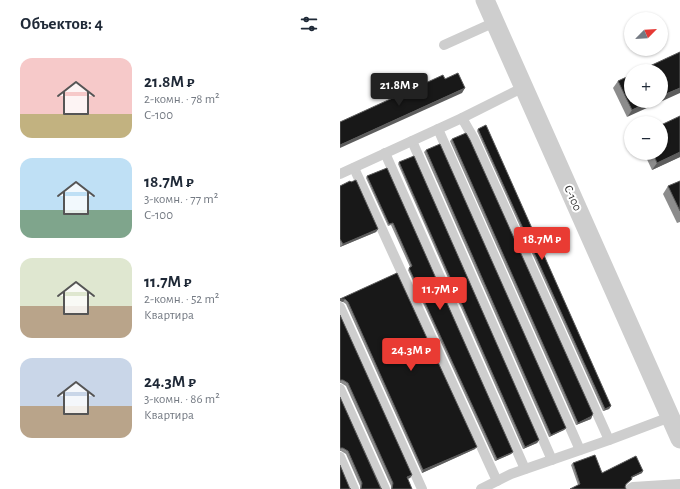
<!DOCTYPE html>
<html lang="ru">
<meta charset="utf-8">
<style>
body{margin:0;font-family:"Alegreya Sans",sans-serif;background:#f2f2f3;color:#1f2937;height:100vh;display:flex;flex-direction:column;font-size:15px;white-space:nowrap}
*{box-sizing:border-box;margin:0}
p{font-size:13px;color:#747a83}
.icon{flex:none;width:22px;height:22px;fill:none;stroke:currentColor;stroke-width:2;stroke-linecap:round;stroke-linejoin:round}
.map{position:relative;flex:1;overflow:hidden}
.details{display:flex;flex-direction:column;background:#fff;width:340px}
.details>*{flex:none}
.needle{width:26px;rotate:66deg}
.controls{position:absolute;left:284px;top:12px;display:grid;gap:8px}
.controls a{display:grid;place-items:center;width:44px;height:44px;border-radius:50%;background:#fff;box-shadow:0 1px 3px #0004;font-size:20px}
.price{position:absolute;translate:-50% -34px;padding:0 9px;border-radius:4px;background:#e93b33;color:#fff;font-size:13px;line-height:26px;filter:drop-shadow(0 1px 2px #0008)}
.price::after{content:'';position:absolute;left:50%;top:24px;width:12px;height:9px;margin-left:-6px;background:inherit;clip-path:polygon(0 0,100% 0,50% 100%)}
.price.selected{background:#222;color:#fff}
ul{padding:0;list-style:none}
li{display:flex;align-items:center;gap:12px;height:100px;padding:0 20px}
li span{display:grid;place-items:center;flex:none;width:112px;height:80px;border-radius:12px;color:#555}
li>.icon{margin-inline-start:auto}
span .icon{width:48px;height:48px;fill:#fffc;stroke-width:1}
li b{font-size:17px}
h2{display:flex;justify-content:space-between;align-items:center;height:48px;padding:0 20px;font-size:17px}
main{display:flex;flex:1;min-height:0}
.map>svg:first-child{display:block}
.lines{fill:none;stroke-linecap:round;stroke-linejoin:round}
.lane{stroke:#cecece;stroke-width:10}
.street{stroke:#cecece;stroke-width:19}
.wall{fill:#8c8c8c}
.shaded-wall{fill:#5d5d5d}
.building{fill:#181818;stroke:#5d5d5d}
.labels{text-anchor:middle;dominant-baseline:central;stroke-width:4;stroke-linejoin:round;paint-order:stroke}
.street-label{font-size:12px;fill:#313131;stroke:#fff}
</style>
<main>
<section class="details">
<h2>Объектов: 4<svg class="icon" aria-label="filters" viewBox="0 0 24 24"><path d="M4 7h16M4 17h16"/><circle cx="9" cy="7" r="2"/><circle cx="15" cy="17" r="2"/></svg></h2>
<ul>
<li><span style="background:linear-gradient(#f6c9c9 70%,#c2b280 0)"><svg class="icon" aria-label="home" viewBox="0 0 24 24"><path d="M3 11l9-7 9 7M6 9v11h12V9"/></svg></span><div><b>21.8M ₽</b><p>2-комн. · 78 m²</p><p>С-100</p></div></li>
<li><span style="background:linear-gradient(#bfe0f5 65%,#7fa58c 0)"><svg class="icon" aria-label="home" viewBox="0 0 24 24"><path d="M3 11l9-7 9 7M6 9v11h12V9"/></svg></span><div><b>18.7M ₽</b><p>3-комн. · 77 m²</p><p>С-100</p></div></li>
<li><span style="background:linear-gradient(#dfe7d0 60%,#b9a48a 0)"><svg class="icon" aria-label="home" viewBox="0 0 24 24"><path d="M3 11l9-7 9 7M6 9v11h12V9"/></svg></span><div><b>11.7M ₽</b><p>2-комн. · 52 m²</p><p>Квартира</p></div></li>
<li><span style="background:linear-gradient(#c9d6e8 60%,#b9a48a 0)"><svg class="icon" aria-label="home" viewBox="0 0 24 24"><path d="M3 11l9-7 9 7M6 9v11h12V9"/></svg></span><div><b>24.3M ₽</b><p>3-комн. · 86 m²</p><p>Квартира</p></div></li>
</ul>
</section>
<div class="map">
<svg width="340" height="489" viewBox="0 0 340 489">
<rect width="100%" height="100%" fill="#fff"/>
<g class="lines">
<g class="lane">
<polyline points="104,45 155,22"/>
<polyline points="122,118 134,139 269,440"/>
<polyline points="98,129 240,450"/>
<polyline points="72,141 212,460"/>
<polyline points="45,153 185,469"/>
<polyline points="14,168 157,481"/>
<polyline points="0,174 122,118 184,87"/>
<polyline points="0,307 82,489"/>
<polyline points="0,389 45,489"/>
<polyline points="0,457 14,489"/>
<polyline points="141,489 171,474 269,440 330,417"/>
<polyline points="290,489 293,487 340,484"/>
</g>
<polyline class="street" points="145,0 340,439"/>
</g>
<g class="wall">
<polygon points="340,52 287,117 273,88 278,81"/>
<polygon points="340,116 340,157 312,170 304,153 321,153"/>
<polygon points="138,129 271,406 269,409 263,411 137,131"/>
<polygon points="112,139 253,414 251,419 236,425 110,141"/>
<polygon points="86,150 226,428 224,430 209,437 84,152"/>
<polygon points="59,162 199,440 197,443 183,449 58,164"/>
<polygon points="47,168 173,452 171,454 155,461 68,270 70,267 51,225 48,226 26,178 27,176"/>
<polygon points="340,181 340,222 337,223 323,194 328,186"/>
<polygon points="0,186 38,229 36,232 0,247"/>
<polygon points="57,273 135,449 82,473 6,304 3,302 0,301"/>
<polygon points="0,315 72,475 70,478 67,479 72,489 51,489 51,486 6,386 1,383 0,383"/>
<polygon points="0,397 42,489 20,489 20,486 6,454 1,451 0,451"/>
<polygon points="233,463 262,473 302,473 291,478 290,481 286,485 285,487 238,485 231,465"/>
</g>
<g class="shaded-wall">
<polygon points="125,88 122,93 0,148 0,145"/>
<polygon points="340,88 340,93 287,117 292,110 311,101 321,101 321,96"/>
<polygon points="340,152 340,157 312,170 317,163"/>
<polygon points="38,229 36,232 0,247 3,244"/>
<polygon points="0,299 5,299 3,302 0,301"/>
<polygon points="271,406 269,409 263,411 265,409"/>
<polygon points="252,416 251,419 236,425 238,423"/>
<polygon points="226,428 224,430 209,437 211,435"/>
<polygon points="199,440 197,443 183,449 185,447"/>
<polygon points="137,447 135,449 82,473 83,470"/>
<polygon points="173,452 171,454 155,461 157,459"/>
<polygon points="303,471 302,473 289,479 291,477"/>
<polygon points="72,475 70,478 64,480 67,477"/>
</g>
<g class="building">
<polygon points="340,52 340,88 321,96 321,71 299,71"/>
<polygon points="118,73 125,88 0,145 0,122 103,75 105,79"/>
<polygon points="291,75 291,101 311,101 292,110 278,81"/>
<polygon points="340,116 340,152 317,163 313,153 321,153 321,125"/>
<polygon points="146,125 271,406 265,409 138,129"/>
<polygon points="126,133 130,140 253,414 252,415 252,416 238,423 112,139"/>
<polygon points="100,144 226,428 211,435 86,150"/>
<polygon points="74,156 199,440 185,447 59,162"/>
<polygon points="47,168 173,452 157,459 69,268 72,266 53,223 49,224 27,176"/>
<polygon points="16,180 38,229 3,244 0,239 0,186 10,181 11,182"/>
<polygon points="340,181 340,211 328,186"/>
<polygon points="57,273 137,447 83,470 8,302 5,299 0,299"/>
<polygon points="0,315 72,475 67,477 72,489 52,489 53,483 8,383 3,380 0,380"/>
<polygon points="0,397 41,489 42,489 21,489 22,483 8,451 3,448 0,448"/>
<polygon points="255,455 262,473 296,456 303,471 291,477 292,479 286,484 285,487 286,489 230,489 240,484 233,463"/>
<polygon points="0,465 10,489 11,489 0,489"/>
</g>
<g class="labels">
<g class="street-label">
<text transform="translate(233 198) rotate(66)">С-100</text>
</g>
</g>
</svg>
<div class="controls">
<a><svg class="needle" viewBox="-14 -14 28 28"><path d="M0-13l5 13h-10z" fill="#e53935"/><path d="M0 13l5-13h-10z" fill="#747a83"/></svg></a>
<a>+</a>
<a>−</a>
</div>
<b class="price selected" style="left:59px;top:107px">21.8M ₽</b>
<b class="price" style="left:202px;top:261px">18.7M ₽</b>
<b class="price" style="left:100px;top:311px">11.7M ₽</b>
<b class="price" style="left:71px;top:372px">24.3M ₽</b>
</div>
</main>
